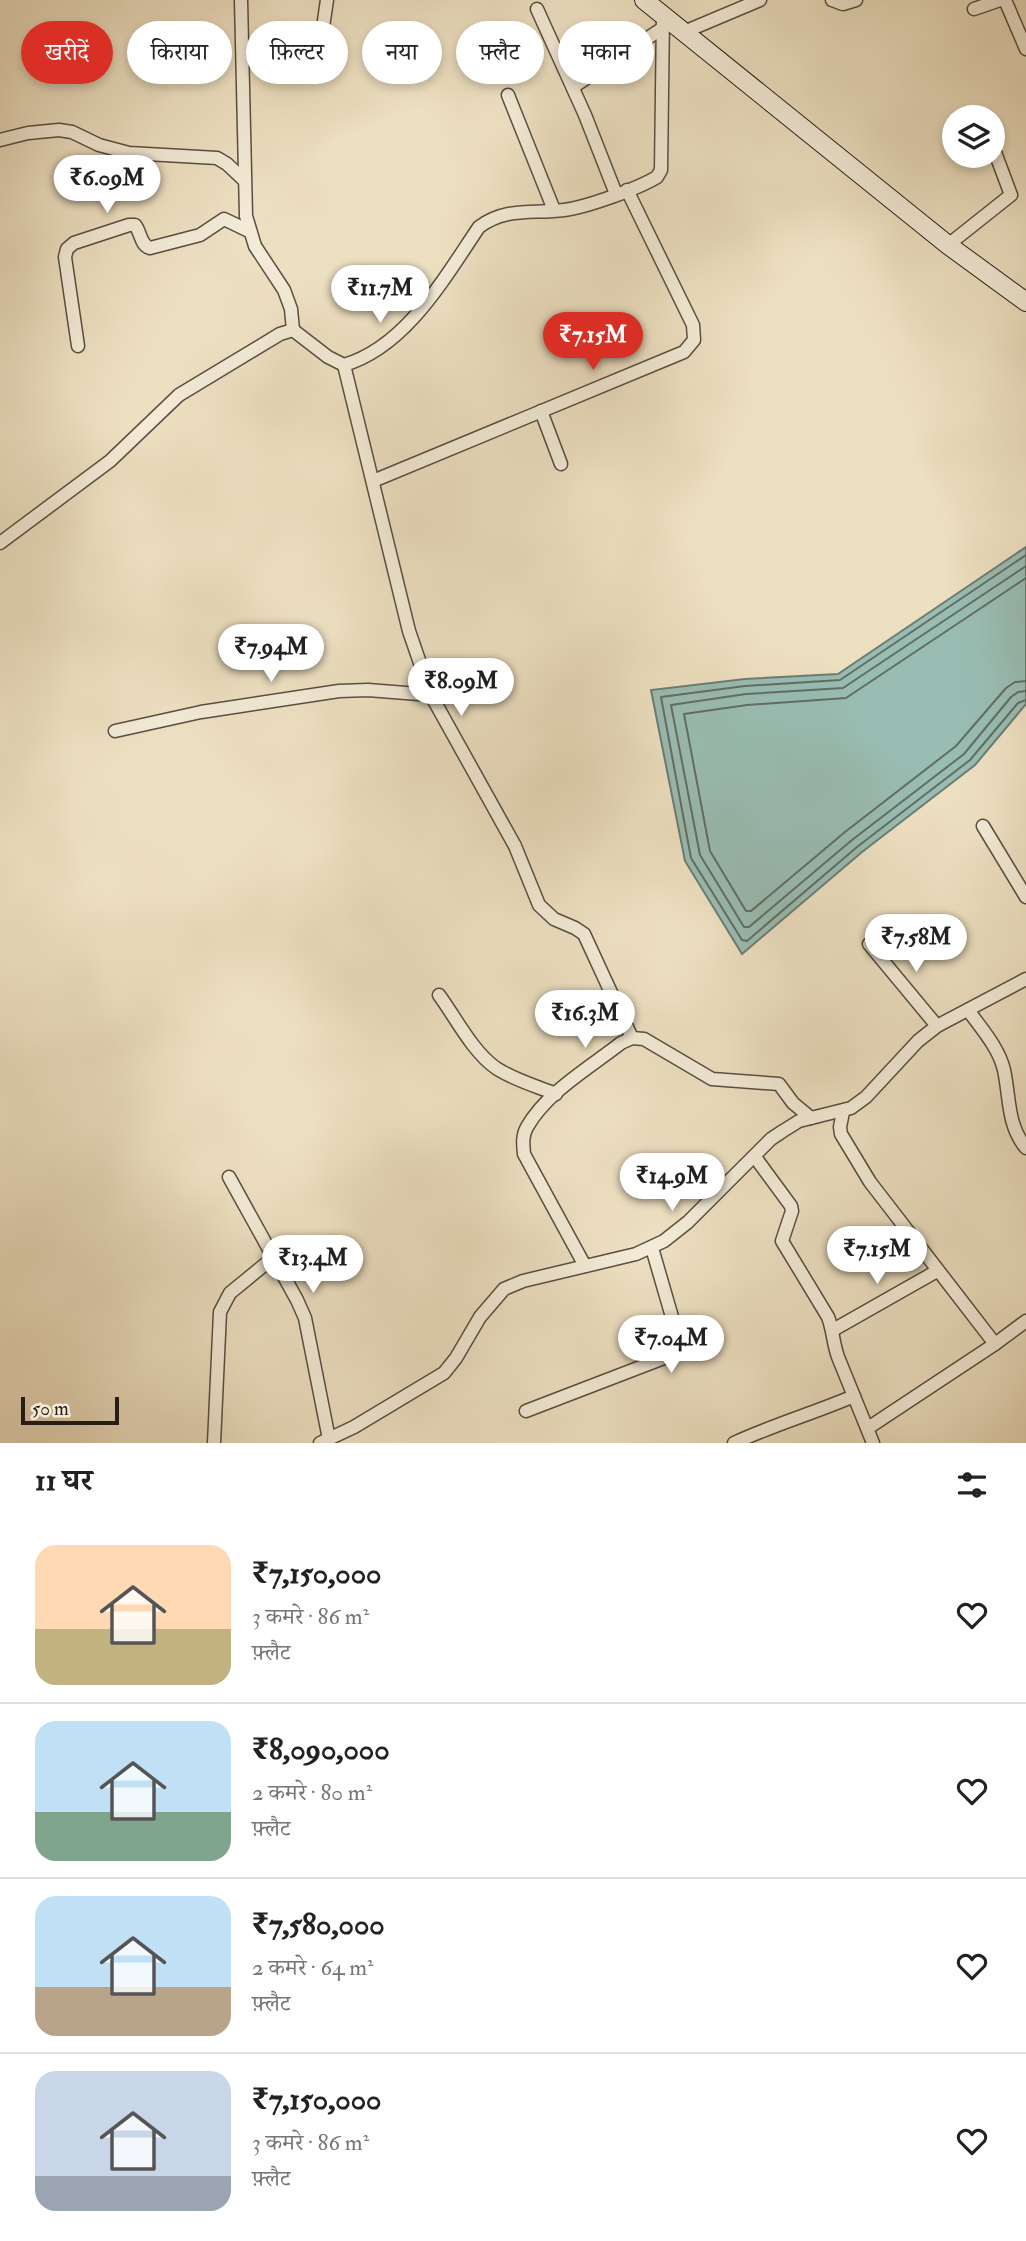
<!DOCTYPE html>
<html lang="hi">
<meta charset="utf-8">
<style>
body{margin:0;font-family:"IM FELL Double Pica","Noto Serif Devanagari",serif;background:#f6f6f6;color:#222;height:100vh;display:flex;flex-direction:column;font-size:26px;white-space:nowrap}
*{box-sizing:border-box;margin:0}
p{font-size:23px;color:#767676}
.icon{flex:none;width:38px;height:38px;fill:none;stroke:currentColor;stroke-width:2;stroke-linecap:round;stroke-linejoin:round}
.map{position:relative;height:1443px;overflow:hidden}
.drawer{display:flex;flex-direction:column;background:#fff;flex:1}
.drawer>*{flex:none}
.guide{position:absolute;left:21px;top:21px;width:985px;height:63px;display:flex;gap:14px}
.controls{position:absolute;left:942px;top:105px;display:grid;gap:14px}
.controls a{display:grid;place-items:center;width:63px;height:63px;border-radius:50%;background:#fff;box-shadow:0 4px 10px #0003;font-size:35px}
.scale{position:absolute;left:21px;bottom:18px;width:98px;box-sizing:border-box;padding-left:7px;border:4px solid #271e16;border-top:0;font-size:19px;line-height:24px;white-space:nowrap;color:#271e16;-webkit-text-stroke:5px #f3ebd7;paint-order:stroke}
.price{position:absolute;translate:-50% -60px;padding:0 16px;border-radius:24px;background:#fff;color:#222;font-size:23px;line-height:46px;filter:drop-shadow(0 2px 4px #0008)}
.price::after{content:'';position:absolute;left:50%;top:42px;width:21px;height:16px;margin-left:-10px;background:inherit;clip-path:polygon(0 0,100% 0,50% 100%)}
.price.selected{background:#d93025;color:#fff}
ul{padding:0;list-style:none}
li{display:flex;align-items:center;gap:21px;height:175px;padding:0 35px}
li+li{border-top:2px solid #e0e0e0}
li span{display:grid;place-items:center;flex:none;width:196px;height:140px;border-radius:21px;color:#555}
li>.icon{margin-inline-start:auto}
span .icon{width:84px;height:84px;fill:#fffc;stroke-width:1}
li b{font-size:30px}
h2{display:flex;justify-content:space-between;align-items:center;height:84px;padding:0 35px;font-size:30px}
.chip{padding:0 24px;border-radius:32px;background:#fff;box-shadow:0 4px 10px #0003;font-size:24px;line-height:63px}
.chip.selected{background:#d93025;color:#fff}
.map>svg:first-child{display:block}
.water{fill:#99bdb3;stroke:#6b7d74;stroke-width:2}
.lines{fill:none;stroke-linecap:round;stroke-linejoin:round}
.shore{stroke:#606e64;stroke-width:2}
.street-casing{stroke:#584e41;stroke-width:15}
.secondary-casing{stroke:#271e16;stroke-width:20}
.street{stroke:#f3ebd7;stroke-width:12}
.secondary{stroke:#f3ebd7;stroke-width:18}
</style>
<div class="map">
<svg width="1026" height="1443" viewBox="0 0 1026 1443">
<rect width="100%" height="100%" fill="#ede0c1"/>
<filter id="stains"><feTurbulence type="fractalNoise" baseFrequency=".00286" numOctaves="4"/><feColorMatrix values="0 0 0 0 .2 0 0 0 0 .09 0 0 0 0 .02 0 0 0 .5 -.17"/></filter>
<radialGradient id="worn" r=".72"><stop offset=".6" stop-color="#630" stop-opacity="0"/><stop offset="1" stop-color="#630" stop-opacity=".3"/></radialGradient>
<polygon class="water" points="1026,547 1026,704 975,765 862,852 742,954 685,861 651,690 745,679 838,674"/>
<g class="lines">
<g class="shore">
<polyline points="1026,555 840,680 745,686 661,697 691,858 742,940 747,941 857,847 970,760 1018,703 1026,700"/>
<polyline points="1026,566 843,688 746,694 671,705 700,855 744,927 749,927 852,840 964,754 1011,697 1018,692 1026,691"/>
<polyline points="1026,578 846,698 747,705 684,714 710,851 746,911 751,911 845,832 956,746 1006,688 1015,682 1026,681"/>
</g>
<defs>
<g id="street">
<polyline points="241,0 246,216 255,246 284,290 291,309 293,330"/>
<polyline points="832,0 843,4 856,0"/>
<polyline points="1005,0 1026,49"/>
<polyline points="537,9 585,115 616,194"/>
<polyline points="974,9 1000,0"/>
<polyline points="684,32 760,0"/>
<polyline points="322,34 327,0"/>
<polyline points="573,87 663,28"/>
<polyline points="508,95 554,210"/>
<polyline points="0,140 28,133 59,130 72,132 99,145 129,153 217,158 227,164 243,179"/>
<polyline points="948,245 1011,195 993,147"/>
<path d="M 78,346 L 65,257 L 67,249 L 74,243 L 129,225 L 135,225 C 141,232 140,245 150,248 L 200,235 L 224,219 L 249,231"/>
<polyline points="344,365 409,631 431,695 515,846 539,905 554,919 575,928 584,934 632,1038"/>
<polyline points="541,411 561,464"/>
<polyline points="373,481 684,352 694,340 693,325 627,190"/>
<path d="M 0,543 L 110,461 L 179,395 L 280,334 L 293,330 L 328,357 L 344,365 C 406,347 445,277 479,227 C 506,207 532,214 564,210 C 587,207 637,189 657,177 L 661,170 L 663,15"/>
<polyline points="115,731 201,712 339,691 368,690 431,695"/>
<polyline points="983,826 1026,897"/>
<polyline points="869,944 937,1026"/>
<path d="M 439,995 C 456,1018 472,1051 496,1068 C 514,1080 536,1086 556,1094"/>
<path d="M 968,1010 C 981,1028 999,1048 1004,1070 C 1010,1098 1007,1125 1026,1148"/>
<polyline points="843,1112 840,1127 841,1134 870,1182 995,1344 868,1428"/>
<path d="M 755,1157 L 791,1206 L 792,1211 L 782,1241 L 828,1317 C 833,1330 833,1343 838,1357 L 873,1443"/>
<polyline points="229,1177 297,1300 305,1318 329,1439"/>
<path d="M 585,1266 L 524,1154 C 523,1144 522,1136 527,1127 C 547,1092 589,1068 621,1043 L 632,1038 L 644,1039 L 712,1079 L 779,1084 L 793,1103 L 811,1118"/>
<polyline points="833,1330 937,1271"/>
<polyline points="995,1344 1026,1321"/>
<polyline points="526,1411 677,1353 679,1341 652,1248"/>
<polyline points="214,1443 220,1312 230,1293 274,1257"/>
<polyline points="320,1443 354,1427 444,1373 456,1358 480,1317 504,1289 523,1281 636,1254 664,1241 688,1222 771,1139 783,1131 799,1121 851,1108 866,1097 918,1041 937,1026 1026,979"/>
<path d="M 734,1443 C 773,1425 814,1413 854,1396"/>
</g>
<polyline id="secondary" points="644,0 948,245 1026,302"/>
</defs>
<use href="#street" class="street-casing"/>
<use href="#secondary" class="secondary-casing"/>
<use href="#street" class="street"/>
<use href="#secondary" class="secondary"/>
</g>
<rect width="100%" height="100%" filter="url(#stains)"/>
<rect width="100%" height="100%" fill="url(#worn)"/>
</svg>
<div class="controls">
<a><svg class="icon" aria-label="layers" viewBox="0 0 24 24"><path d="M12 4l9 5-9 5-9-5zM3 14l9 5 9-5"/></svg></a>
</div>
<div class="scale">50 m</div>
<b class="price" style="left:107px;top:215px">₹6.09M</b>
<b class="price" style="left:380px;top:325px">₹11.7M</b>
<b class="price selected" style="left:593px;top:372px">₹7.15M</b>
<b class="price" style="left:271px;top:684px">₹7.94M</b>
<b class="price" style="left:461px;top:718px">₹8.09M</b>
<b class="price" style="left:916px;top:974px">₹7.58M</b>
<b class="price" style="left:585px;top:1050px">₹16.3M</b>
<b class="price" style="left:672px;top:1213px">₹14.9M</b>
<b class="price" style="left:877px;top:1286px">₹7.15M</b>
<b class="price" style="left:313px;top:1295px">₹13.4M</b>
<b class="price" style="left:671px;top:1375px">₹7.04M</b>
<div class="guide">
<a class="chip selected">खरीदें</a>
<a class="chip">किराया</a>
<a class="chip">फ़िल्टर</a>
<a class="chip">नया</a>
<a class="chip">फ़्लैट</a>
<a class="chip">मकान</a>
</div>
</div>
<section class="drawer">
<h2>11 घर<svg class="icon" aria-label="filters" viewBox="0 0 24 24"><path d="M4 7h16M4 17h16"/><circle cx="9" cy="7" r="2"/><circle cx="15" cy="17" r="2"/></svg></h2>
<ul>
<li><span style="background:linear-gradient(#ffd9b3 60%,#c2b280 0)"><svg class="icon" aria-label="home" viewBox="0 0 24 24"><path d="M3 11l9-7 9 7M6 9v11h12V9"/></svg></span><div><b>₹7,150,000</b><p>3 कमरे · 86 m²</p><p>फ़्लैट</p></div><svg class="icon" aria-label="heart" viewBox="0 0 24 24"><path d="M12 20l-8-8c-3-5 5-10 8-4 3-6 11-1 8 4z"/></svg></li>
<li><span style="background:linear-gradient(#bfe0f5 65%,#7fa58c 0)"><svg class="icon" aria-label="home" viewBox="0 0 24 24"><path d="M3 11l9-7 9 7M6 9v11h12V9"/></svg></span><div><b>₹8,090,000</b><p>2 कमरे · 80 m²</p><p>फ़्लैट</p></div><svg class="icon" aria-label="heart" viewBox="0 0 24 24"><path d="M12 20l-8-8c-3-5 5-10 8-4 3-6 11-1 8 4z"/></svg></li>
<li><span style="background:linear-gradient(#bfe0f5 65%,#b9a48a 0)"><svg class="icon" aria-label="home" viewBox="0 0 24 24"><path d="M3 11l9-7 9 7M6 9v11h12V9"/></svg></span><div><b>₹7,580,000</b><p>2 कमरे · 64 m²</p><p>फ़्लैट</p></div><svg class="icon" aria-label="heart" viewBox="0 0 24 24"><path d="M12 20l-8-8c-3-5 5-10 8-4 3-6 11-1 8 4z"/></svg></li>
<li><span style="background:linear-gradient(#c9d6e8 75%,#9aa5b1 0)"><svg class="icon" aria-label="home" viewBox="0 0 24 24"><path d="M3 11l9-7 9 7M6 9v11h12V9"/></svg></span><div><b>₹7,150,000</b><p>3 कमरे · 86 m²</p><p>फ़्लैट</p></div><svg class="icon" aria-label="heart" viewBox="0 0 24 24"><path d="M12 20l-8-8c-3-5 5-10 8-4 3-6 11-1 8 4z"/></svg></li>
</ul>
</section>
